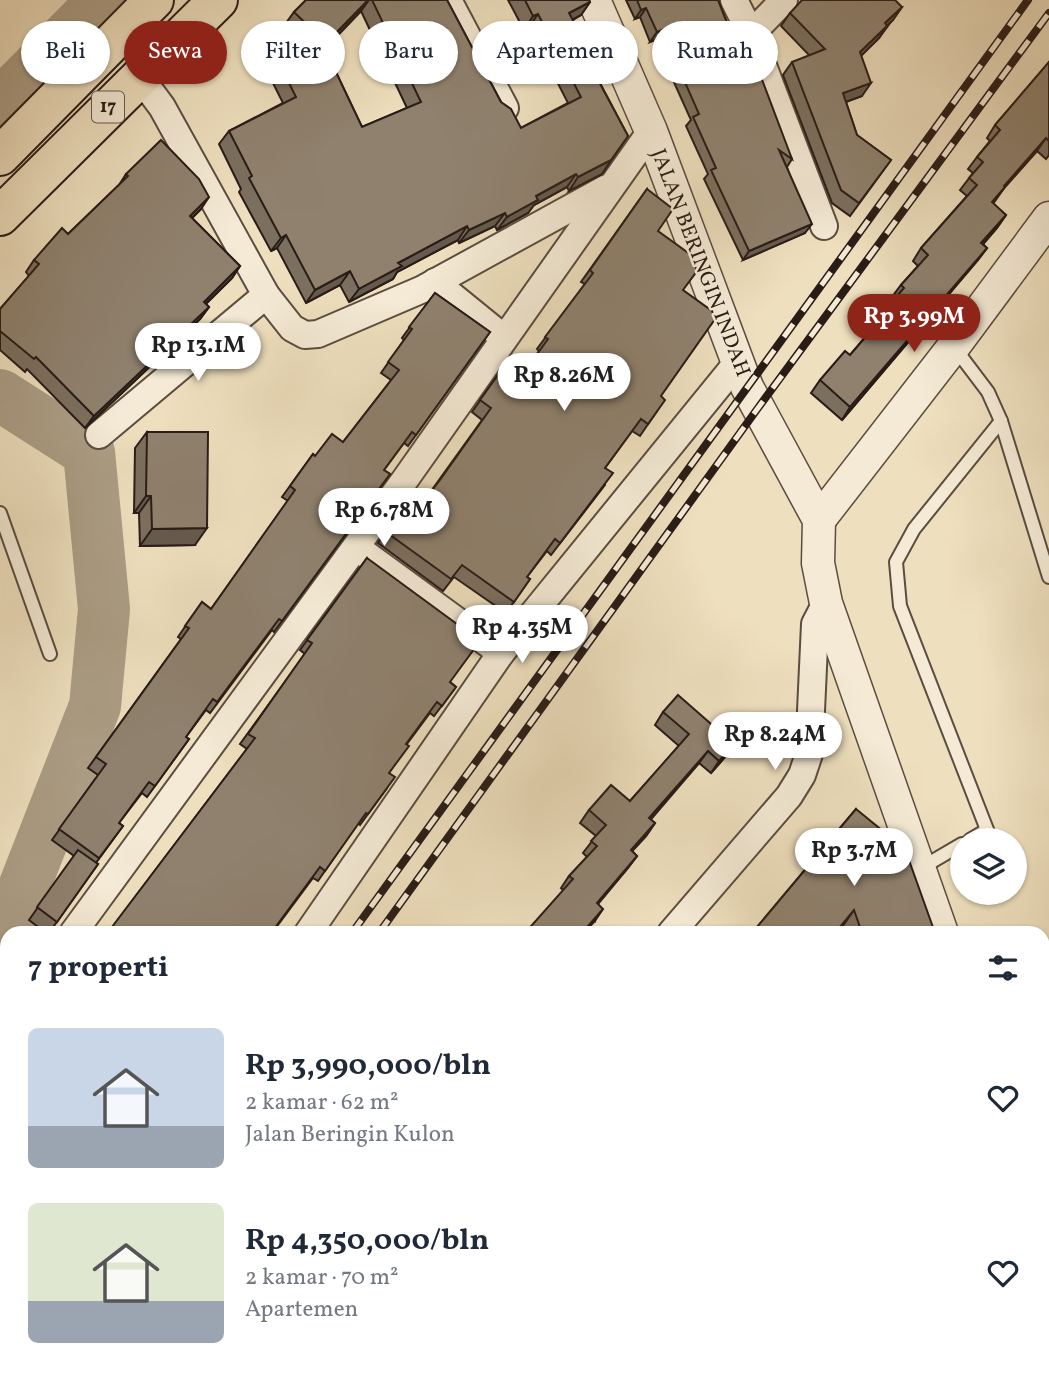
<!DOCTYPE html>
<html lang="id">
<meta charset="utf-8">
<style>
body{margin:0;font-family:Vollkorn,serif;background:#f6f6f7;color:#1f2937;height:100vh;display:flex;flex-direction:column;font-size:26px;white-space:nowrap}
*{box-sizing:border-box;margin:0}
p{font-size:23px;color:#747a83}
.icon{flex:none;width:38px;height:38px;fill:none;stroke:currentColor;stroke-width:2;stroke-linecap:round;stroke-linejoin:round}
.map{position:relative;flex:1;overflow:hidden}
.drawer{position:absolute;left:0px;top:926px;width:1050px;height:450px;display:flex;flex-direction:column;background:#fff;border-radius:21px 21px 0 0;box-shadow:0 2px 5px #0004}
.drawer>*{flex:none}
.hud{position:absolute;left:21px;top:21px;width:1008px;height:63px;display:flex;gap:14px}
.tools{position:absolute;left:950px;top:828px;display:grid;gap:14px}
.tools a{display:grid;place-items:center;width:77px;height:77px;border-radius:50%;background:#fff;box-shadow:0 2px 5px #0004;font-size:35px}
.price{position:absolute;translate:-50% -60px;padding:0 16px;border-radius:24px;background:#fff;color:#222;font-size:23px;line-height:46px;filter:drop-shadow(0 2px 4px #0008)}
.price::after{content:'';position:absolute;left:50%;top:42px;width:21px;height:16px;margin-left:-10px;background:inherit;clip-path:polygon(0 0,100% 0,50% 100%)}
.price.active{background:#8f2418;color:#fff}
ul{padding:0;list-style:none}
li{display:flex;align-items:center;gap:21px;height:175px;padding:0 28px}
li span{display:grid;place-items:center;flex:none;width:196px;height:140px;border-radius:10px;color:#555}
li>.icon{margin-inline-start:auto}
span .icon{width:84px;height:84px;fill:#fffc;stroke-width:1}
li b{font-size:30px}
h2{display:flex;justify-content:space-between;align-items:center;height:84px;padding:0 28px;font-size:30px}
.pill{padding:0 24px;border-radius:32px;background:#fff;box-shadow:0 2px 5px #0004;font-size:24px;line-height:63px}
.pill.active{background:#8f2418;color:#fff}
.map>svg:first-child{display:block}
.lines{fill:none;stroke-linecap:round;stroke-linejoin:round}
.river{stroke:#ab9d85;stroke-width:52}
.service-casing{stroke:#5a4d41;stroke-width:16}
.minor-casing{stroke:#5a4d41;stroke-width:30}
.tertiary-casing{stroke:#5a4d41;stroke-width:35}
.trunk-casing{stroke:#291c17;stroke-width:42}
.service{stroke:#f4ead5;stroke-width:12}
.minor{stroke:#f4ead5;stroke-width:26}
.tertiary{stroke:#f4ead5;stroke-width:32}
.trunk{stroke:#eedfbe;stroke-width:38}
.rail-casing{stroke:#291c17;stroke-width:8}
.rail{stroke:#f4ead5;stroke-width:5;stroke-dasharray:16;stroke-linecap:butt}
.wall{fill:#7b6f5f;stroke:#291c17;stroke-width:2;fill-rule:evenodd}
.shaded-wall{fill:#645a4d;stroke:#291c17;stroke-width:2}
.building{fill:#8f816e;stroke:#291c17;stroke-width:2}
.labels{text-anchor:middle;dominant-baseline:central;stroke-width:5;stroke-linejoin:round;paint-order:stroke}
.shield{fill:#f4ead5;stroke:#665a50;stroke-width:2}
.shield-label{font-size:19px;font-weight:bold;fill:#291c17}
.street-label{font-size:21px;fill:#291c17;stroke:#f4ead5}
</style>
<div class="map">
<svg width="1049" height="1374" viewBox="0 0 1049 1374">
<rect width="100%" height="100%" fill="#eedfbe"/>
<filter id="stains"><feTurbulence type="fractalNoise" baseFrequency=".00286" numOctaves="4"/><feColorMatrix values="0 0 0 0 .2 0 0 0 0 .09 0 0 0 0 .02 0 0 0 .5 -.17"/></filter>
<radialGradient id="worn" r=".72"><stop offset=".6" stop-color="#630" stop-opacity="0"/><stop offset="1" stop-color="#630" stop-opacity=".3"/></radialGradient>
<g class="lines">
<g class="river">
<polyline points="0,105 104,0"/>
<polyline points="0,395 89,452 104,609 95,706 5,936 0,943"/>
</g>
<defs>
<g id="service">
<polyline points="954,347 988,392 1001,421 1049,577"/>
<polyline points="0,513 50,654"/>
<polyline points="970,840 987,830"/>
<polyline points="991,840 900,606 896,562 914,529 1001,421"/>
<polyline points="921,868 962,844"/>
</g>
<g id="minor">
<polyline points="448,0 505,108"/>
<polyline points="734,0 751,34 824,226"/>
<polyline points="751,34 784,0"/>
<polyline points="139,76 162,107 266,295 292,328 305,335 318,334 423,289 607,188"/>
<polyline points="435,282 504,338"/>
<polyline points="99,435 266,295"/>
<polyline points="356,547 501,653"/>
<polyline points="73,933 404,481 651,131"/>
<polyline points="308,933 501,653 737,363"/>
<polyline points="671,933 789,796 802,775 809,754 815,624 826,603"/>
<polyline points="0,1034 7,1024"/>
<polyline points="0,1352 7,1343"/>
<polyline points="407,1368 414,1374"/>
<polyline points="174,1374 179,1368"/>
<polyline points="517,1374 524,1368"/>
</g>
<g id="tertiary">
<polyline points="594,0 651,131 747,387 819,520 818,563 826,603 942,933"/>
<polyline points="819,520 954,346 1049,218"/>
<polyline points="1043,1227 1049,1245"/>
</g>
<g id="trunk">
<polyline points="0,156 154,0"/>
<polyline points="0,216 218,0"/>
</g>
</defs>
<use href="#service" class="service-casing"/>
<use href="#minor" class="minor-casing"/>
<use href="#tertiary" class="tertiary-casing"/>
<use href="#trunk" class="trunk-casing"/>
<use href="#service" class="service"/>
<use href="#minor" class="minor"/>
<use href="#tertiary" class="tertiary"/>
<use href="#trunk" class="trunk"/>
<defs>
<g id="rail">
<polyline points="352,933 1028,0"/>
<polyline points="379,933 758,408 1049,13"/>
<polyline points="32,1374 36,1368"/>
<polyline points="62,1374 66,1368"/>
</g>
</defs>
<use href="#rail" class="rail-casing"/>
<use href="#rail" class="rail"/>
</g>
<g class="wall">
<path d="M 306,0 L 447,0 L 501,102 L 521,128 L 568,103 L 529,27 L 524,30 L 508,0 L 589,0 L 590,2 L 581,15 L 573,20 L 592,68 L 628,136 L 602,174 L 569,191 L 567,187 L 534,205 L 528,213 L 497,230 L 495,226 L 459,243 L 458,240 L 397,272 L 393,279 L 349,302 L 340,285 L 306,303 L 277,248 L 271,251 L 239,192 L 241,189 L 219,144 L 229,131 L 283,103 L 272,81 L 281,67 L 312,53 L 284,26 L 294,12 ZM 361,11 L 407,108 L 362,127 L 325,49 Z"/>
<polygon points="626,0 718,0 750,82 792,159 787,167 805,233 743,260 704,179 708,174 686,126 691,120 655,40 650,42 640,17 635,19"/>
<polygon points="902,7 879,38 861,55 862,96 846,102 857,135 891,160 850,216 832,203 783,75 792,62 810,56 781,26 790,13"/>
<polygon points="1049,62 1049,155 1046,159 1037,151 1005,187 993,204 1006,215 997,228 983,244 987,248 978,260 842,420 811,393 820,380 850,355 881,319 880,318 894,299 892,297 901,285 918,266 913,261 921,248 967,196 960,190 973,173 968,169 977,157 990,141 987,138 995,125"/>
<polygon points="126,174 201,209 192,218 240,266 232,278 206,304 209,307 200,319 85,428 27,369 25,372 0,350 0,309 29,276 26,272 34,260 68,234 119,185"/>
<polygon points="647,189 658,231 683,290 657,411 640,436 632,431 605,468 605,485 551,555 547,551 527,577 530,579 506,613 454,577 443,591 378,543 416,491 426,498 482,420 472,412 498,375 514,386 539,351 537,349 585,284 581,282"/>
<polygon points="435,293 490,332 408,446 404,443 384,470 390,474 274,632 272,630 210,713 206,710 186,737 189,739 147,797 142,793 119,823 123,826 96,863 98,864 49,933 46,933 29,920 74,856 52,840 98,775 88,768 181,639 178,637 202,602 211,609 288,501 282,497 313,454 315,456 343,442 391,380 381,373 404,340 402,338"/>
<polygon points="147,432 195,545 140,546 139,513 134,513 135,448"/>
<polygon points="367,558 450,682 456,687 434,716 430,713 407,744 389,773 387,788 360,825 358,823 318,881 313,878 272,933 108,933 247,749 240,744 305,654 300,650"/>
<polygon points="663,712 726,756 711,773 699,763 650,819 655,823 646,836 632,851 637,856 628,868 598,904 595,921 561,888 569,876 587,857 583,853 596,836 580,823 589,810 630,801 679,746 655,725"/>
<polygon points="856,809 935,933 752,933"/>
<polygon points="1049,941 1049,1057 1043,1043 1043,944"/>
<polygon points="1044,1234 1049,1374 1023,1374 1022,1368 1043,1368"/>
<polygon points="575,1368 746,1368 731,1374 571,1374"/>
</g>
<g class="shaded-wall">
<polygon points="369,0 361,11 316,57 326,43"/>
<polygon points="590,2 581,15 559,27 569,13"/>
<polygon points="902,7 893,20 876,36 885,23"/>
<polygon points="646,8 640,17 635,19 641,10"/>
<polygon points="538,14 529,27 524,30 533,16"/>
<polygon points="887,26 879,38 852,65 860,52"/>
<polygon points="662,30 655,40 650,42 657,32"/>
<polygon points="871,83 862,96 834,106 843,93"/>
<polygon points="1046,138 1037,151 995,198 1004,186"/>
<polygon points="611,160 602,174 569,191 578,177"/>
<polygon points="576,174 567,187 534,205 528,213 497,230 507,217 536,196"/>
<polygon points="209,197 201,209 182,228 190,216"/>
<polygon points="505,213 495,226 459,243 469,230"/>
<polygon points="1006,215 997,228 973,256 981,243"/>
<polygon points="812,224 805,233 743,260 749,251"/>
<polygon points="467,226 458,240 397,272 393,279 349,302 359,289 398,263"/>
<polygon points="286,235 277,248 271,251 281,238"/>
<polygon points="987,248 978,260 842,420 850,407"/>
<polygon points="240,266 232,278 195,314 204,302"/>
<polygon points="350,271 340,285 306,303 315,290"/>
<polygon points="209,307 200,319 85,428 94,416"/>
<polygon points="146,496 151,496 139,513 134,513"/>
<polygon points="207,528 195,545 140,546 152,529"/>
<polygon points="734,744 726,756 711,773 719,761"/>
<polygon points="708,751 699,763 641,831 649,818"/>
<polygon points="655,823 646,836 622,862 631,850"/>
<polygon points="637,856 628,868 588,915 597,903"/>
<polygon points="603,909 595,921 584,933 582,933"/>
<polygon points="854,910 838,933 835,933"/>
<polygon points="701,1368 746,1368 731,1374 686,1374"/>
</g>
<g class="building">
<polygon points="306,0 368,0 326,43 294,12"/>
<polygon points="372,0 447,0 501,102 511,109 521,128 581,97 538,14 533,16 525,0 589,0 590,2 569,13 595,62 590,65 628,136 611,160 578,177 576,174 536,196 538,200 507,217 505,213 469,230 467,226 398,263 402,266 359,289 350,271 315,290 286,235 281,238 249,178 252,176 229,131 296,97 281,67 324,47 362,127 421,102"/>
<polygon points="637,0 718,0 750,82 761,77 792,159 779,150 812,224 749,251 711,170 716,168 693,117 699,114 662,30 657,32 646,8 641,10"/>
<polygon points="802,0 895,0 902,7 885,23 887,26 860,52 871,83 843,93 857,135 891,160 859,203 841,190 792,62 825,49 790,13"/>
<polygon points="1049,62 1049,141 1046,138 1004,186 1005,187 992,202 1006,215 981,243 987,248 850,407 820,380 845,351 850,355 891,307 889,305 904,288 901,285 928,255 921,248 977,185 969,178 983,162 977,157 1000,130 995,125"/>
<polygon points="161,140 199,179 209,197 190,216 240,266 204,302 209,307 94,416 36,357 34,359 0,331 0,309 39,264 34,260 62,228 68,234 128,176 126,174"/>
<polygon points="647,189 673,209 658,231 691,255 697,271 683,290 712,311 715,319 661,396 665,400 648,424 641,419 605,468 613,473 560,543 555,539 527,577 530,579 514,602 462,565 451,579 386,532 416,491 426,498 440,480 491,408 480,400 498,375 514,386 548,339 545,337 593,273 590,270"/>
<polygon points="435,293 490,332 416,435 412,432 384,470 390,474 282,621 279,619 217,702 213,699 186,737 189,739 155,786 149,782 119,823 123,826 99,858 59,829 106,764 96,757 189,628 185,626 202,602 211,609 295,490 290,486 313,454 315,456 332,434 343,442 399,370 388,362 412,329 409,327"/>
<polygon points="147,432 208,432 207,528 152,529 151,496 146,496"/>
<polygon points="367,558 480,641 450,682 456,687 442,706 437,702 406,744 409,746 389,773 395,777 368,814 366,813 325,871 320,867 271,933 120,933 112,927 255,738 248,734 312,643 307,640"/>
<polygon points="678,695 734,744 719,761 708,751 649,818 655,823 631,850 637,856 597,903 603,909 582,933 525,933 573,879 569,876 597,846 591,841 606,825 589,810 611,785 630,801 689,734 663,712"/>
<polygon points="856,809 905,849 935,933 862,933 854,910 835,933 752,933"/>
<polygon points="78,850 98,864 57,922 37,907"/>
<polygon points="1049,941 1049,1011 1043,997 1043,944"/>
<polygon points="7,1068 7,1305 0,1315 0,1079"/>
<polygon points="1043,1232 1049,1241 1049,1374 1039,1374 1038,1368 1043,1368"/>
<polygon points="258,1368 317,1368 322,1373 322,1374 253,1374"/>
<polygon points="343,1368 374,1368 370,1374 341,1374 339,1373"/>
<polygon points="578,1368 701,1368 686,1374 580,1374"/>
</g>
<g class="labels">
<rect class="shield" x="92" y="91.5" width="32" height="31" rx="5"/>
<g class="shield-label">
<text x="108" y="107">17</text>
</g>
<g class="street-label">
<text transform="translate(700 263) rotate(69)">JALAN BERINGIN INDAH</text>
</g>
</g>
<rect width="100%" height="100%" filter="url(#stains)"/>
<rect width="100%" height="100%" fill="url(#worn)"/>
</svg>
<div class="tools">
<a><svg class="icon" aria-label="layers" viewBox="0 0 24 24"><path d="M12 4l9 5-9 5-9-5zM3 14l9 5 9-5"/></svg></a>
</div>
<b class="price active" style="left:914px;top:354px">Rp 3.99M</b>
<b class="price" style="left:198px;top:383px">Rp 13.1M</b>
<b class="price" style="left:564px;top:413px">Rp 8.26M</b>
<b class="price" style="left:384px;top:548px">Rp 6.78M</b>
<b class="price" style="left:522px;top:665px">Rp 4.35M</b>
<b class="price" style="left:775px;top:772px">Rp 8.24M</b>
<b class="price" style="left:854px;top:888px">Rp 3.7M</b>
<div class="hud">
<a class="pill">Beli</a>
<a class="pill active">Sewa</a>
<a class="pill">Filter</a>
<a class="pill">Baru</a>
<a class="pill">Apartemen</a>
<a class="pill">Rumah</a>
</div>
<section class="drawer">
<h2>7 properti<svg class="icon" aria-label="filters" viewBox="0 0 24 24"><path d="M4 7h16M4 17h16"/><circle cx="9" cy="7" r="2"/><circle cx="15" cy="17" r="2"/></svg></h2>
<ul>
<li><span style="background:linear-gradient(#c9d6e8 70%,#9aa5b1 0)"><svg class="icon" aria-label="home" viewBox="0 0 24 24"><path d="M3 11l9-7 9 7M6 9v11h12V9"/></svg></span><div><b>Rp 3,990,000/bln</b><p>2 kamar · 62 m²</p><p>Jalan Beringin Kulon</p></div><svg class="icon" aria-label="heart" viewBox="0 0 24 24"><path d="M12 20l-8-8c-3-5 5-10 8-4 3-6 11-1 8 4z"/></svg></li>
<li><span style="background:linear-gradient(#dfe7d0 70%,#9aa5b1 0)"><svg class="icon" aria-label="home" viewBox="0 0 24 24"><path d="M3 11l9-7 9 7M6 9v11h12V9"/></svg></span><div><b>Rp 4,350,000/bln</b><p>2 kamar · 70 m²</p><p>Apartemen</p></div><svg class="icon" aria-label="heart" viewBox="0 0 24 24"><path d="M12 20l-8-8c-3-5 5-10 8-4 3-6 11-1 8 4z"/></svg></li>
</ul>
</section>
</div>
